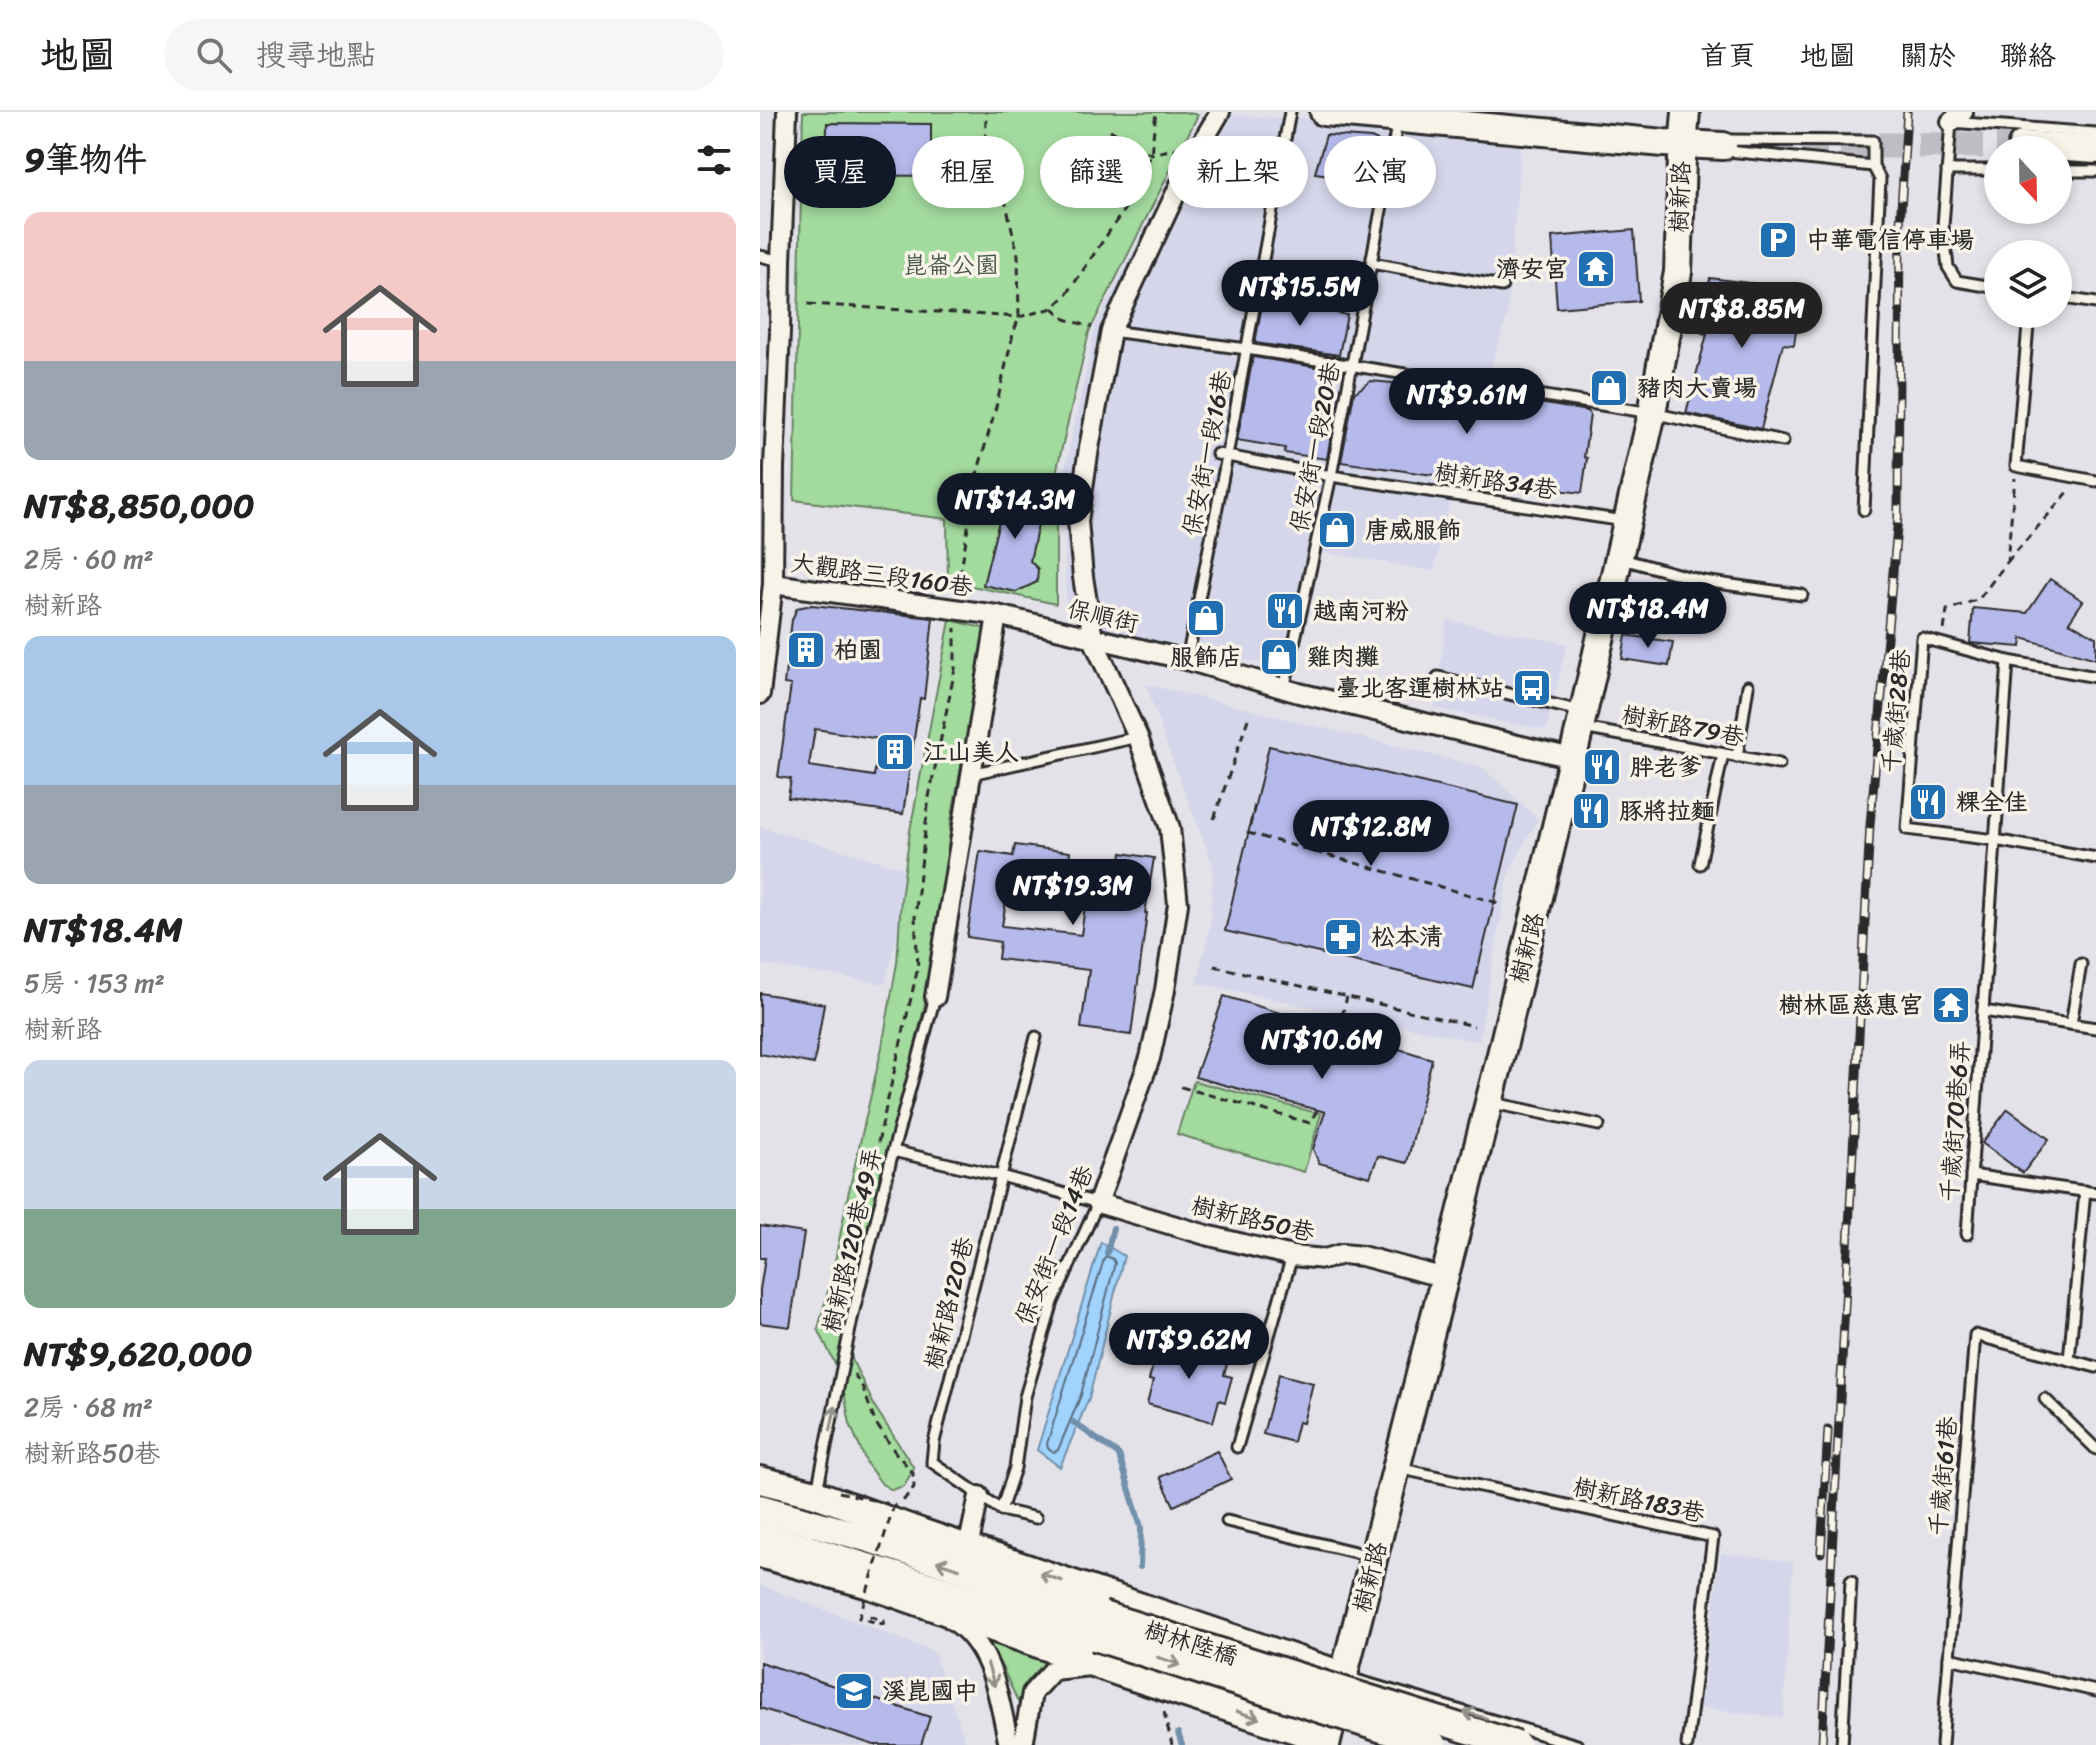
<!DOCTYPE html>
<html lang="zh-TW">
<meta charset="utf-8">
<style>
body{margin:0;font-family:Sriracha,"LXGW WenKai TC",sans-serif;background:#f6f6f6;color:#222;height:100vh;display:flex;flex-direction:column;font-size:30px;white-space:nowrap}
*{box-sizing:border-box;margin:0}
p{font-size:26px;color:#767676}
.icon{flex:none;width:44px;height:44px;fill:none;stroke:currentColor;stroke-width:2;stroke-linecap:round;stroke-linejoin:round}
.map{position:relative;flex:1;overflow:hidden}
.sheet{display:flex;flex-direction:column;background:#fff;width:760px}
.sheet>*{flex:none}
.top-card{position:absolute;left:24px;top:24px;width:760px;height:72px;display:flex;gap:16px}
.needle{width:52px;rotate:158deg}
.fabs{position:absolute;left:1224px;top:24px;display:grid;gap:16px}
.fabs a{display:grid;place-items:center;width:88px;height:88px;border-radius:50%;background:#fff;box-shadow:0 4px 12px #0003;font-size:40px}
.price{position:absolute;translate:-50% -68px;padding:0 18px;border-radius:28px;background:#111827;color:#fff;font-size:26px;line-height:52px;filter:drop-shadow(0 2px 4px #0008)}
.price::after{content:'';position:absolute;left:50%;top:48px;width:24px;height:18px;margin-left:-12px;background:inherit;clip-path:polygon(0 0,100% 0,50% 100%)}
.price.current{background:#222;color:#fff}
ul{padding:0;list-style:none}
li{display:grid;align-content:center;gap:16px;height:424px;padding:0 24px}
li span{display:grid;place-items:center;height:248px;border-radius:16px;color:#555}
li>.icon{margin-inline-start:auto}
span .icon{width:144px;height:144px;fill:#fffc;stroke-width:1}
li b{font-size:34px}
h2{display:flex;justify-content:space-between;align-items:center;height:96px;padding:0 24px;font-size:34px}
.tag{padding:0 28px;border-radius:36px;background:#fff;box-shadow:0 4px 12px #0003;font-size:28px;line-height:72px}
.tag.current{background:#111827;color:#fff}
header{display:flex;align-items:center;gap:48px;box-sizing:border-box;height:112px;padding:0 40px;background:#fff;border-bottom:2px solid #e0e0e0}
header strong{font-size:38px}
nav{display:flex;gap:44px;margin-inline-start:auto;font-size:28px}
.search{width:560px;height:72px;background:#f6f6f6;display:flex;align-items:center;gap:20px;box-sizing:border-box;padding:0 28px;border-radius:44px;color:#767676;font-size:30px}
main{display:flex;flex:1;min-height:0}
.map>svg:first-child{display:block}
.built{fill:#d5d6ea}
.green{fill:#a3da9e;stroke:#678264;stroke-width:2}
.water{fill:#a0d3fe;stroke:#7190aa;stroke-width:2}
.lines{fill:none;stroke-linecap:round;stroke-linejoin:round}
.shore{stroke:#5a6e7f;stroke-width:2}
.stream{stroke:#7190aa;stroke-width:6}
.building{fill:#b5baeb;stroke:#2b2b2b;stroke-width:2;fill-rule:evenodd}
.secondary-tunnel{stroke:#bebdc3;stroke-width:26;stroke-dasharray:26 13;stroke-linecap:butt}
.lane-casing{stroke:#2b2b2b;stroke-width:15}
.street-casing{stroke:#2b2b2b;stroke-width:24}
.secondary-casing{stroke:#2b2b2b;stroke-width:32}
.path{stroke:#2b2b2b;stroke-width:3;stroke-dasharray:8 6;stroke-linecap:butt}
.lane{stroke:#f7f3e8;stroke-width:9}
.street{stroke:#f7f3e8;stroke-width:18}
.secondary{stroke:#f7f3e8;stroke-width:26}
.rail-casing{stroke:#2b2b2b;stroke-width:9}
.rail{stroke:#f7f3e8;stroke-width:6;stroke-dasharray:18;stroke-linecap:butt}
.secondary-bridge-casing{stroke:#2b2b2b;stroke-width:32;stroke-linecap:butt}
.path-bridge{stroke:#2b2b2b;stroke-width:3;stroke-dasharray:8 6;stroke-linecap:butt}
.secondary-bridge{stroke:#f7f3e8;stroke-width:26}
.oneway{stroke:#918f8a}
.labels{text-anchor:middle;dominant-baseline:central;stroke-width:7;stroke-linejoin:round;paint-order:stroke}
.street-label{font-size:24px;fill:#2b2b2b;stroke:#f7f3e8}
.poi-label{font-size:24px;font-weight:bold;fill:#2b2b2b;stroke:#f7f3e8;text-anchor:start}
.park-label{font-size:24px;fill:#495748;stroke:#f7f3e8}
</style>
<header>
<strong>地圖</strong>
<div class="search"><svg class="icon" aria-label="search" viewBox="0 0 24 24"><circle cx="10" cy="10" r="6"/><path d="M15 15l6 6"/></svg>搜尋地點</div>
<nav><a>首頁</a><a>地圖</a><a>關於</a><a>聯絡</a></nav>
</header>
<main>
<section class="sheet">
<h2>9筆物件<svg class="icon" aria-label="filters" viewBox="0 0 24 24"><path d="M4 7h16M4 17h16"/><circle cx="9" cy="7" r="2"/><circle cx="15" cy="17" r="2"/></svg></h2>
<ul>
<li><span style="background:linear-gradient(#f6c9c9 60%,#9aa5b1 0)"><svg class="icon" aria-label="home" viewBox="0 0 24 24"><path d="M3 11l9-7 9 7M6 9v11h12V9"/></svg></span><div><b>NT$8,850,000</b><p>2房 · 60 m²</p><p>樹新路</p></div></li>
<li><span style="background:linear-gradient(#a9c7e8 60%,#9aa5b1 0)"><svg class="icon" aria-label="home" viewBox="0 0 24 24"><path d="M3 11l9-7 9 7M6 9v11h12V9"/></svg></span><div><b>NT$18.4M</b><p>5房 · 153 m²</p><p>樹新路</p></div></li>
<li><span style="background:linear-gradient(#c9d6e8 60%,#7fa58c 0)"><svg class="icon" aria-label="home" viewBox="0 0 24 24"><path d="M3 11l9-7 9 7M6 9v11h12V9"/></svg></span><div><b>NT$9,620,000</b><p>2房 · 68 m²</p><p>樹新路50巷</p></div></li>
</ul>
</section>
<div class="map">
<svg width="1336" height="1633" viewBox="0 0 1336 1633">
<rect width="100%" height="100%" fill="#e3e2e9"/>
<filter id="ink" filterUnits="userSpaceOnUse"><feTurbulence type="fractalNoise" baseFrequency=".0125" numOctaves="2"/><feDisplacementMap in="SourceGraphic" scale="16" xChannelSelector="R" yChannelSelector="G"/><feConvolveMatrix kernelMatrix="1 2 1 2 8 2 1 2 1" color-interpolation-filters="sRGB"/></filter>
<g filter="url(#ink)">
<g class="built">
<polygon points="632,0 744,0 741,32 761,33 747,204 694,373 674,459 549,438 521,556 320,512 306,492 304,362 336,212 444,2 629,10"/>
<polygon points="687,508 807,532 786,618 674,596"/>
<polygon points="386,572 722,655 778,707 749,760 719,930 437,871 450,813 453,754 404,626"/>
<polygon points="0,715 154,759 125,872 0,852"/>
<polygon points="961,1441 1033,1450 1023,1606 940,1596"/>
<polygon points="0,1473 173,1539 207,1633 0,1633"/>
</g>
<g class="green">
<polygon points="43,0 424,0 438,3 329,220 296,361 296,492 188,469 187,407 34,388"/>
<polygon points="190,508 227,517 191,709 181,825 123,1067 84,1218 93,1250 115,1295 154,1356 144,1374 132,1378 122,1372 107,1352 90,1312 81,1264 58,1217 72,1164 88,1083 122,935 137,851 141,787 150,719"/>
<polygon points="434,969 561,1002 544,1060 417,1022"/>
<polygon points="220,1515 300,1547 275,1561 258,1590 243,1557"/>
</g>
<polygon class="water" points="341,1130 364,1144 329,1286 300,1355 277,1338"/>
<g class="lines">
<polygon class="shore" points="346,1144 353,1147 355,1151 321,1283 298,1338 294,1340 288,1336 287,1332 344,1147"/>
<g class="stream">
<polyline points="347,1141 353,1116"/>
<polyline points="313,1310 359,1343 381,1415 380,1455"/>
<polyline points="418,1621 422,1633"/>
</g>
</g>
<g class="building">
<polygon points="67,11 171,12 171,64 66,63"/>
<polygon points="566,23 611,26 623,31 617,70 555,61"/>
<polygon points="874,118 879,189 797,196 792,125"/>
<polygon points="950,166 1042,178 1034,233 1023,232 1001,317 926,301 947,222 942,221"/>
<polygon points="503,187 587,203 579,243 495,231"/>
<polygon points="493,245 574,258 566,302 576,294 567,347 524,341 525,336 477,328"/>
<polygon points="611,269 684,276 828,299 830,303 824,345 827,346 822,381 666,362 581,350 594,281"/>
<polygon points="248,373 285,381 270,449 278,457 277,470 256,480 223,473"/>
<polygon points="1290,467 1323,489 1309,510 1336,525 1336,547 1262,526 1261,535 1210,531 1213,496 1267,501"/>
<path d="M 52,493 L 173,506 L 164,587 L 160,586 L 143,702 L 28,686 L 31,667 L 18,665 L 31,573 L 24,572 L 32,508 L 37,496 ZM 55,617 L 120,627 L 114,664 L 49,654 Z"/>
<polygon points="866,523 913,530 909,554 862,547"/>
<polygon points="509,634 758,693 713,877 465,819"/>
<polygon points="255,733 310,740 305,777 249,771 242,814 321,823 325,794 333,795 340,749 350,750 350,746 361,748 362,741 394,746 385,801 387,801 371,923 321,916 329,858 238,847 240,830 207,825 220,739 253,744"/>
<polygon points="0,881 64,892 54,952 0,942"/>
<polygon points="464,884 672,947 647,1051 618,1044 610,1065 559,1051 553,1037 565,1000 435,965"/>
<polygon points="1248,997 1289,1027 1263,1061 1222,1031"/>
<polygon points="0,1114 44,1121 30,1215 0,1211 0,1178 5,1146 0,1146"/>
<polygon points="406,1228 469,1245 464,1263 472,1265 465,1290 459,1288 453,1310 387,1292 393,1269 389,1268 395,1245 402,1247"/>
<polygon points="519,1262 553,1271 543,1311 538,1310 533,1330 503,1322"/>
<polygon points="457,1339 471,1367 414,1394 400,1365"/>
<polygon points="0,1550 170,1605 161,1633 114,1633 0,1596"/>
</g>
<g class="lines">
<polyline class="secondary-tunnel" points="963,34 1262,33"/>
<defs>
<g id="lane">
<polygon points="972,28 1113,29 1113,54 968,39 963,34"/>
<polyline points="1187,58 1238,58"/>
<polyline points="1298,59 1336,59"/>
<polyline points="0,144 21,149"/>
<polyline points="611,151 742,174"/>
<polyline points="1238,176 1197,169 1188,155 1183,114 1191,10 1336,21"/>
<polyline points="1298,185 1336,191"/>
<polyline points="1269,202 1256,354 1336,369"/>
<polyline points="351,219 487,237 892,301 1023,329"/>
<polyline points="457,342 571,364 864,409"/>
<polyline points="1104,398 1120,67 1113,54"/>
<polyline points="862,447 943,469 1042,483"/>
<polyline points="427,548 467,344 530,0"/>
<polyline points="678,565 820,599"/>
<polyline points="1336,565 1248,549 1162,526 1147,717 1235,728 1336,746"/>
<polyline points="524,577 571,364 638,8"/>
<polyline points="823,616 1019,652"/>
<polyline points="977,645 988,574"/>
<polyline points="211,662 378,625"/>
<polyline points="940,752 963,642"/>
<polyline points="1223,899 1336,916"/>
<polyline points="1311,912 1321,852"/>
<polyline points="276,925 174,1330 172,1350 241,1398 276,1406"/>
<polyline points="733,991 839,1013"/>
<polyline points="133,1039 241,1064 338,1091 293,1190 265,1285 255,1356 241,1398"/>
<polyline points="1211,1063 1336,1081"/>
<polyline points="1207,1122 1248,549"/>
<polyline points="1309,1248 1325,1079"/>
<polyline points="1285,1287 1336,1337"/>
<polyline points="477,1335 532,1144"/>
<polyline points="638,1356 953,1425 927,1633"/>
<polyline points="57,1379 92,1207 133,1039 175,885"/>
<polyline points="467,1409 611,1444"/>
<polyline points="1189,1546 1336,1579"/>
<polyline points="586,1565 817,1633"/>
<polyline points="1082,1633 1091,1469"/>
<polyline points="1182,1633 1215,1223 1336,1255"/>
</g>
<g id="street">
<polyline points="460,0 431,49 351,219 329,336 318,409 323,465 333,527 378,625 410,716 418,792 405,878 390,946 338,1091 446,1123 532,1144 565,1147 582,1142 602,1144 685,1166"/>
<polyline points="1191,10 1203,0"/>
<polyline points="13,472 237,503 427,548 539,581 812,646"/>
<polyline points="0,582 13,472 14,355 20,220 21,149 27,0"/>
<polyline points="175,885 237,503"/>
<polyline points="208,1436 219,1384"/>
<path d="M 191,1507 C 234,1533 239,1589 249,1633"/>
<polyline points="263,1633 272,1581 293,1558 330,1554"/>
</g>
<g id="secondary">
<polyline points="564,0 904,31 963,34"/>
<polyline points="1262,33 1336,38"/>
<polyline points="0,1368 56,1382 163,1421 585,1564"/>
<polyline points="0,1396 106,1426 342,1503"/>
<polyline points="0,1422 335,1525"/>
<polyline points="0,1442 110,1473 361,1561 567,1628"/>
<polyline points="566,1633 739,951 820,615 892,301 918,160 922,47 926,0"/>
</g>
</defs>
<use href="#lane" class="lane-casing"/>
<use href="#street" class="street-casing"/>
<use href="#secondary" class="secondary-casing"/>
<g class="path">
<polyline points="350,18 391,42 418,36"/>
<polyline points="48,192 259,205 293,196 307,182 376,80 378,65 391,42 396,0"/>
<polyline points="293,196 305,207 332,215"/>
<polyline points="1247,450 1310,378"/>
<polyline points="198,477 216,366 237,291 253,222 259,205 258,143 246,92 225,56 226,0"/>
<polyline points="1184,518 1187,498 1219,487 1247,450 1255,366"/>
<polyline points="495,693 488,721 742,792"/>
<polyline points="454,707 488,607"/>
<polyline points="454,854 714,914"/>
<polyline points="578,918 587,885"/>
<polyline points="421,975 550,1011 557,998"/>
<polyline points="115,1044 158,855 155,805 169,685 195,557 195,516"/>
<polyline points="94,1262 103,1276 115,1310 135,1340 153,1361 154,1375 143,1389"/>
<polyline points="404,1600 412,1633"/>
</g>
<use href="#lane" class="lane"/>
<use href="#street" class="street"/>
<use href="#secondary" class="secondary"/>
<defs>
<g id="rail">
<polyline points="1061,1441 1068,1317"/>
<polyline points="1062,1633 1110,713 1138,405 1140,113 1147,0"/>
</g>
</defs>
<use href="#rail" class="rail-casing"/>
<use href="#rail" class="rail"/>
<defs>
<g id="secondary-bridge">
<polyline points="342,1503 757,1633"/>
<polyline points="335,1525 673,1633"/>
</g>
</defs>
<use href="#secondary-bridge" class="secondary-bridge-casing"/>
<polyline class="path-bridge" points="79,1380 134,1393 99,1506 123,1512 124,1509 107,1503"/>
<use href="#secondary-bridge" class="secondary-bridge"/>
</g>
<defs><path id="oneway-shaft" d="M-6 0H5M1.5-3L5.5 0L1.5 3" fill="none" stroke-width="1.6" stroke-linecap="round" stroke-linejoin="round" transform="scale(2)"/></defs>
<g class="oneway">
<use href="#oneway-shaft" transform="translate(73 1306) rotate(-78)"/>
<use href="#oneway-shaft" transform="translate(188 1453) rotate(-162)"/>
<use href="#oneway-shaft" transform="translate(291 1465) rotate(-161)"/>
<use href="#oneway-shaft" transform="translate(409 1549) rotate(18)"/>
<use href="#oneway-shaft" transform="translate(231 1563) rotate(73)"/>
<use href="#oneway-shaft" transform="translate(488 1603) rotate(18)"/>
<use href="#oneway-shaft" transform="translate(715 1603) rotate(-164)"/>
</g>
</g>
<defs>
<symbol id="parking-square" viewBox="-11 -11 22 22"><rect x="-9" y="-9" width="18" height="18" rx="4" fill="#1f6fb2" stroke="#f7f3e8"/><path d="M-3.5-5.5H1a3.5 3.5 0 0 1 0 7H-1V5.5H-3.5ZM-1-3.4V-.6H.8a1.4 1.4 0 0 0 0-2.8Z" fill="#fff"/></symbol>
<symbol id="temple-square" viewBox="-11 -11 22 22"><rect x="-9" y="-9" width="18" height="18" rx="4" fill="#1f6fb2" stroke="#f7f3e8"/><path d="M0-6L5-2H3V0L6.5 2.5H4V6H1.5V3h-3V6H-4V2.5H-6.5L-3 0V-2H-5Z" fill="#fff"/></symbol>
<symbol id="shop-square" viewBox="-11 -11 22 22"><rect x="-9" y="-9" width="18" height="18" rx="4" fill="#1f6fb2" stroke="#f7f3e8"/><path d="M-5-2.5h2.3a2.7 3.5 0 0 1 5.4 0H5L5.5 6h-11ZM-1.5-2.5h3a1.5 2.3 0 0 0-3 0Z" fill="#fff"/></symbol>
<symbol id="restaurant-square" viewBox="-11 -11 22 22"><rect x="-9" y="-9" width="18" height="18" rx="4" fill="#1f6fb2" stroke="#f7f3e8"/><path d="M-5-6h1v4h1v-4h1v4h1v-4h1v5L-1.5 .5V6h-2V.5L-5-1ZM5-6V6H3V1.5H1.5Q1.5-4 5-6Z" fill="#fff"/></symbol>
<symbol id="building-square" viewBox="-11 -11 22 22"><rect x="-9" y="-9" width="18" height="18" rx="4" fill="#1f6fb2" stroke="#f7f3e8"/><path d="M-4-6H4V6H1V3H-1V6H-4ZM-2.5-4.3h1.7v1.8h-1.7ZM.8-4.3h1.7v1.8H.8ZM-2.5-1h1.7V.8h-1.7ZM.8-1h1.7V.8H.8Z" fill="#fff"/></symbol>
<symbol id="bus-square" viewBox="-11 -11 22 22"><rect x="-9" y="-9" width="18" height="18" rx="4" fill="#1f6fb2" stroke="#f7f3e8"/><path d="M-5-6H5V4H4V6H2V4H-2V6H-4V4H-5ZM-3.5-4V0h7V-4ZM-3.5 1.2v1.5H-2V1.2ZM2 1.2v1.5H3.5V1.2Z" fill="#fff"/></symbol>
<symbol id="pharmacy-square" viewBox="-11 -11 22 22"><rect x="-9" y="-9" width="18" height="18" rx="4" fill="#1f6fb2" stroke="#f7f3e8"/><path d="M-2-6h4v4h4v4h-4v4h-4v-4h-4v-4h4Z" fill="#fff"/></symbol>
<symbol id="school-square" viewBox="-11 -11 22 22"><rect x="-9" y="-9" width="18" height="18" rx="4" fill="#1f6fb2" stroke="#f7f3e8"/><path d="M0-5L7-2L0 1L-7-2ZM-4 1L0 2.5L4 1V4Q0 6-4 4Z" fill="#fff"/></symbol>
</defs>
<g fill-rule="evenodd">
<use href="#parking-square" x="996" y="106" width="44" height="44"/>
<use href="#temple-square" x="814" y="135" width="44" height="44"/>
<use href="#shop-square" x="827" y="254" width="44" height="44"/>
<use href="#shop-square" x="555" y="396" width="44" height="44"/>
<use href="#restaurant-square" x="503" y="477" width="44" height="44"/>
<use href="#shop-square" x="424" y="484" width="44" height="44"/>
<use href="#building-square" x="24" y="516" width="44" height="44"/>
<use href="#shop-square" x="497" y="523" width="44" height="44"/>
<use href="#bus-square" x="750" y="554" width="44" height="44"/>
<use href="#building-square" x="113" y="618" width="44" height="44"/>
<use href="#restaurant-square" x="820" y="633" width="44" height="44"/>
<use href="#restaurant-square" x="1146" y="668" width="44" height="44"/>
<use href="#restaurant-square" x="809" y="677" width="44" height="44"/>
<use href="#pharmacy-square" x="561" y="803" width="44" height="44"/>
<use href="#temple-square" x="1169" y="871" width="44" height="44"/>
<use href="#school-square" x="72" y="1557" width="44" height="44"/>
</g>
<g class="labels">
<g class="street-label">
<text transform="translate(920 85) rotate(-88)">樹新路</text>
<text transform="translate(555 335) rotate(-79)">保安街一段20巷</text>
<text transform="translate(447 341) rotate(-79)">保安街一段16巷</text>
<text transform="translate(736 369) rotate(9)">樹新路34巷</text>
<text transform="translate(122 463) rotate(8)">大觀路三段160巷</text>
<text transform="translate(343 504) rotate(13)">保順街</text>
<text transform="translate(1136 599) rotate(-85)">千歲街28巷</text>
<text transform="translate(923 614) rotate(11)">樹新路79巷</text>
<text transform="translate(767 836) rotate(-76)">樹新路</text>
<text transform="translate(1195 1009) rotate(-86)">千歲街70巷6弄</text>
<text transform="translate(493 1107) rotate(13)">樹新路50巷</text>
<text transform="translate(92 1128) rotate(-77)">樹新路120巷49弄</text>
<text transform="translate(294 1133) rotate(-68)">保安街一段14巷</text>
<text transform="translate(189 1191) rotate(-76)">樹新路120巷</text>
<text transform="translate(1183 1364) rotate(-85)">千歲街61巷</text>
<text transform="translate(879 1388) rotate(12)">樹新路183巷</text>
<text transform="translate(610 1465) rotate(-76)">樹新路</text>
<text transform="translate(431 1531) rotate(17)">樹林陸橋</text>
</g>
<g class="poi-label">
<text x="1046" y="128">中華電信停車場</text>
<text x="808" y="157" text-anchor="end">濟安宮</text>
<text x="877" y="276">豬肉大賣場</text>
<text x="605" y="418">唐威服飾</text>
<text x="553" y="499">越南河粉</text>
<text x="74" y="538">柏園</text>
<text x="446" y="545" text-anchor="middle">服飾店</text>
<text x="547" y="545">雞肉攤</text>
<text x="744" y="576" text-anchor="end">臺北客運樹林站</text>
<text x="163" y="640">江山美人</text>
<text x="870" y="655">胖老爹</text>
<text x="1196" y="690">粿全佳</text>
<text x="859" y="699">豚將拉麵</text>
<text x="611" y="825">松本清</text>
<text x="1163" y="893" text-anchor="end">樹林區慈惠宮</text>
<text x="122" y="1579">溪崑國中</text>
</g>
<g class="park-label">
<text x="191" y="153">崑崙公園</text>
</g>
</g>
</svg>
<div class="fabs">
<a><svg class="needle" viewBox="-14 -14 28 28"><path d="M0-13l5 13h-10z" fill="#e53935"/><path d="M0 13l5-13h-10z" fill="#767676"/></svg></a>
<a><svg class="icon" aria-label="layers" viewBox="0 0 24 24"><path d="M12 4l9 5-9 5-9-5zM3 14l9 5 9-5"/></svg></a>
</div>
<b class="price" style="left:540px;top:216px">NT$15.5M</b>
<b class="price current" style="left:982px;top:238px">NT$8.85M</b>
<b class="price" style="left:707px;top:324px">NT$9.61M</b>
<b class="price" style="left:255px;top:429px">NT$14.3M</b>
<b class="price" style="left:888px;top:538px">NT$18.4M</b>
<b class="price" style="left:611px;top:756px">NT$12.8M</b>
<b class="price" style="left:313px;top:815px">NT$19.3M</b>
<b class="price" style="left:562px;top:969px">NT$10.6M</b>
<b class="price" style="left:429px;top:1269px">NT$9.62M</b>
<div class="top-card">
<a class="tag current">買屋</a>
<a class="tag">租屋</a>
<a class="tag">篩選</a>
<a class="tag">新上架</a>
<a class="tag">公寓</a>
</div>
</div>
</main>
